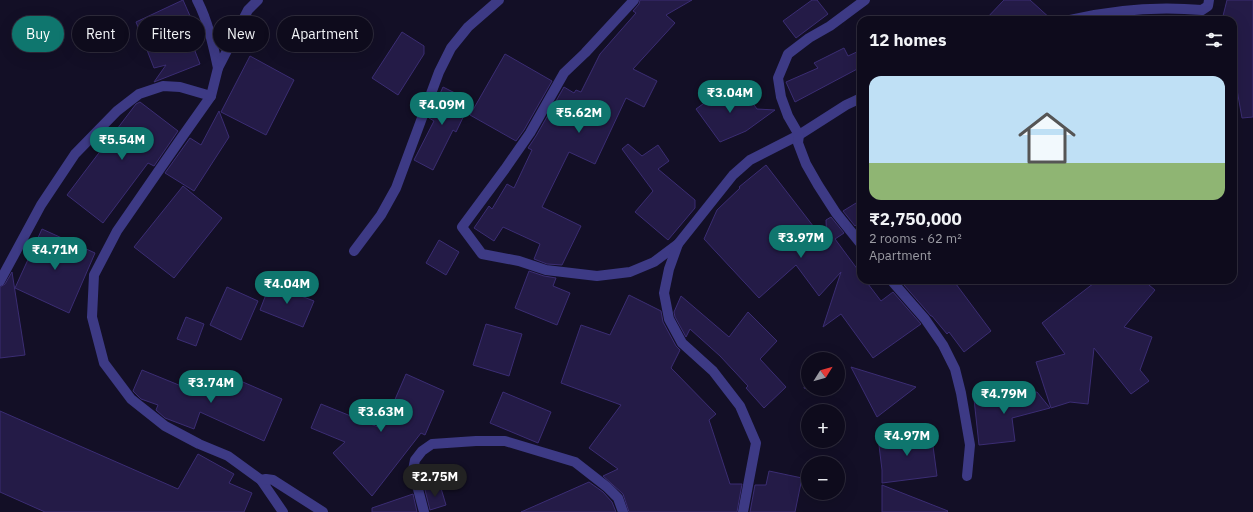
<!DOCTYPE html>
<meta charset="utf-8">
<style>
body{margin:0;font-family:"IBM Plex Sans",sans-serif;background:#171425;color:#f1f3f6;height:100vh;display:flex;flex-direction:column;font-size:15px;white-space:nowrap}
*{box-sizing:border-box;margin:0}
p{font-size:13px;color:#9b9ba3}
.icon{flex:none;width:22px;height:22px;fill:none;stroke:currentColor;stroke-width:2;stroke-linecap:round;stroke-linejoin:round}
.map{position:relative;flex:1;overflow:hidden}
.sheet{position:absolute;left:857px;top:16px;width:380px;height:268px;display:flex;flex-direction:column;background:#0e0b1c;border-radius:12px;box-shadow:0 4px 16px #0002,0 0 0 1px #2e2b3b}
.sheet>*{flex:none}
.top-card{position:absolute;left:12px;top:16px;width:380px;height:36px;display:flex;gap:8px}
.needle{width:26px;rotate:53deg}
.fabs{position:absolute;left:801px;top:352px;display:grid;gap:8px}
.fabs a{display:grid;place-items:center;width:44px;height:44px;border-radius:50%;background:#0e0b1c;box-shadow:0 4px 16px #0002,0 0 0 1px #2e2b3b;font-size:20px}
.price{position:absolute;translate:-50% -34px;padding:0 9px;border-radius:14px;background:#0f766e;color:#fff;font-size:13px;line-height:26px;filter:drop-shadow(0 1px 2px #0008)}
.price::after{content:'';position:absolute;left:50%;top:24px;width:12px;height:9px;margin-left:-6px;background:inherit;clip-path:polygon(0 0,100% 0,50% 100%)}
.price.current{background:#222;color:#fff}
ul{padding:0;list-style:none}
li{display:grid;align-content:center;gap:8px;height:212px;padding:0 12px}
li span{display:grid;place-items:center;height:124px;border-radius:12px;color:#555}
li>.icon{margin-inline-start:auto}
span .icon{width:72px;height:72px;fill:#fffc;stroke-width:1}
li b{font-size:17px}
h2{display:flex;justify-content:space-between;align-items:center;height:48px;padding:0 12px;font-size:17px}
.chip{padding:0 14px;border-radius:18px;background:#0e0b1c;box-shadow:0 4px 16px #0002,0 0 0 1px #2e2b3b;font-size:14px;line-height:36px}
.chip.current{background:#0f766e;color:#fff}
.map>svg:first-child{display:block}
.building{fill:#241b47;stroke:#3b2d73}
.lines{fill:none;stroke-linecap:round;stroke-linejoin:round}
.minor{stroke:#3d3a85;stroke-width:10}
</style>
<div class="map">
<svg width="1253" height="512" viewBox="0 0 1253 512">
<rect width="100%" height="100%" fill="#130f26"/>
<g class="building">
<polygon points="183,0 194,25 186,28 200,64 154,82 166,65 154,68 136,22"/>
<polygon points="640,0 692,0 666,15 675,23 633,69 657,81 644,107 626,98 595,164 569,152 542,207 581,226 562,265 547,264 534,259 540,244 503,227 494,241 474,228 489,206 492,209 507,184 514,188 532,150 528,148 536,136 564,87 574,93 576,90 581,92 600,54 636,13 633,11 639,4"/>
<polygon points="812,0 817,0 828,14 796,38 783,21"/>
<polygon points="1004,0 1030,0 1052,20 985,20"/>
<polygon points="1227,0 1253,0 1253,117 1242,118 1233,67 1233,20 1222,20"/>
<polygon points="402,32 424,46 424,54 398,95 372,78"/>
<polygon points="844,48 848,56 859,51 861,54 861,67 795,102 786,82 818,68 814,63"/>
<polygon points="505,54 552,81 524,130 516,141 470,115"/>
<polygon points="250,56 294,80 266,135 221,112"/>
<polygon points="729,85 740,102 749,98 757,109 775,110 746,131 720,142 696,109"/>
<polygon points="443,87 471,101 456,132 453,130 433,170 414,160 434,121 429,118"/>
<polygon points="140,102 178,131 154,166 148,163 103,223 67,195 136,104"/>
<polygon points="219,111 229,137 194,191 165,173 190,138 201,145"/>
<polygon points="628,144 642,156 658,145 669,161 658,169 695,200 695,208 668,240 635,212 653,191 622,149"/>
<polygon points="766,165 827,244 826,220 831,217 844,233 835,239 861,274 861,280 865,280 881,301 893,292 921,324 873,358 841,314 823,327 841,272 819,296 796,265 759,298 704,239 717,210 740,188 739,187"/>
<polygon points="183,186 222,218 174,278 134,247"/>
<polygon points="861,200 861,221 855,226 843,211"/>
<polygon points="42,229 95,253 69,313 15,288"/>
<polygon points="439,240 459,252 446,275 426,263"/>
<polygon points="529,271 544,276 556,278 553,286 570,293 557,325 515,308"/>
<polygon points="12,272 25,355 0,358 0,287 5,284"/>
<polygon points="910,280 953,280 991,331 964,352 949,332 947,334 932,316 931,316 904,285"/>
<polygon points="1098,280 1143,280 1155,290 1124,327 1152,337 1140,370 1149,381 1131,394 1094,348 1088,404 1070,402 1051,408 1036,362 1065,354 1042,323"/>
<polygon points="270,284 314,301 303,327 260,310"/>
<polygon points="227,287 258,301 241,340 210,325"/>
<polygon points="629,295 661,311 663,322 676,346 680,350 671,368 716,414 709,420 730,484 742,484 737,512 629,512 623,494 603,476 618,469 589,448 621,405 561,383 581,325 610,335"/>
<polygon points="681,296 729,337 748,312 777,341 760,359 786,387 764,408 746,388 748,386 720,356 690,329 686,337 675,317 674,312"/>
<polygon points="186,317 204,324 196,346 177,339"/>
<polygon points="486,324 522,334 509,376 473,365"/>
<polygon points="851,367 916,387 877,417"/>
<polygon points="142,370 196,392 201,379 231,391 236,379 282,399 264,441 200,412 194,429 165,418 156,410 158,405 141,399 133,391"/>
<polygon points="406,374 444,391 425,435 421,433 372,496 333,453 345,442 311,428 321,404 378,427 390,411"/>
<polygon points="808,375 808,389 824,389 822,395 804,388"/>
<polygon points="503,392 551,412 538,443 490,423"/>
<polygon points="1037,392 1050,408 1012,418 1015,441 979,445 974,399"/>
<polygon points="0,411 178,489 198,454 234,474 229,483 252,493 244,512 45,512 0,492"/>
<polygon points="931,431 937,476 882,483 882,470 878,437"/>
<polygon points="769,471 802,478 795,512 750,512 755,485 766,485"/>
<polygon points="589,482 603,492 612,502 616,512 521,512"/>
<polygon points="440,485 446,505 430,510 425,490"/>
<polygon points="882,485 948,511 947,512 882,512"/>
<polygon points="413,494 417,512 372,512 372,508"/>
</g>
<g class="lines">
<g class="minor">
<path d="M 197,0 C 208,21 213,45 218,68"/>
<polyline points="258,0 248,10 218,68 211,96 182,137 117,231 94,275 92,317 104,363 131,399 165,426 199,444 228,456 261,480 283,512"/>
<polyline points="634,0 585,53 564,73 530,133 505,169 462,227 482,254 519,261 546,270 597,276 630,272 654,262 678,244 733,175 750,160 799,135 846,105 861,98"/>
<path d="M 1069,20 C 1112,10 1158,6 1202,10 L 1208,6 L 1209,0"/>
<polyline points="678,244 669,269 664,293 669,319 682,343 713,371 740,406 756,443 743,512"/>
<polyline points="861,244 836,213 818,185 806,164 798,143 799,135 788,116 781,97 778,78 788,54 809,38 830,26 865,0"/>
<polyline points="354,251 381,215 396,188 439,72 451,48 468,27 499,0"/>
<polyline points="891,280 925,319 943,345 955,369 961,393 970,445 967,476"/>
<polyline points="0,281 41,205 75,154 117,111 139,94 163,86 180,87 211,96"/>
<polyline points="261,480 266,479 273,480 323,512"/>
<polyline points="424,512 413,470 415,460 422,451 432,444 476,441 505,441 575,462 607,487 618,498 623,512"/>
</g>
</g>
</svg>
<div class="fabs">
<a><svg class="needle" viewBox="-14 -14 28 28"><path d="M0-13l5 13h-10z" fill="#e53935"/><path d="M0 13l5-13h-10z" fill="#9b9ba3"/></svg></a>
<a>+</a>
<a>−</a>
</div>
<b class="price" style="left:730px;top:114px">₹3.04M</b>
<b class="price" style="left:442px;top:126px">₹4.09M</b>
<b class="price" style="left:579px;top:134px">₹5.62M</b>
<b class="price" style="left:122px;top:161px">₹5.54M</b>
<b class="price" style="left:801px;top:259px">₹3.97M</b>
<b class="price" style="left:55px;top:271px">₹4.71M</b>
<b class="price" style="left:287px;top:305px">₹4.04M</b>
<b class="price" style="left:211px;top:404px">₹3.74M</b>
<b class="price" style="left:1004px;top:415px">₹4.79M</b>
<b class="price" style="left:381px;top:433px">₹3.63M</b>
<b class="price" style="left:907px;top:457px">₹4.97M</b>
<b class="price current" style="left:435px;top:498px">₹2.75M</b>
<div class="top-card">
<a class="chip current">Buy</a>
<a class="chip">Rent</a>
<a class="chip">Filters</a>
<a class="chip">New</a>
<a class="chip">Apartment</a>
</div>
<section class="sheet">
<h2>12 homes<svg class="icon" aria-label="filters" viewBox="0 0 24 24"><path d="M4 7h16M4 17h16"/><circle cx="9" cy="7" r="2"/><circle cx="15" cy="17" r="2"/></svg></h2>
<ul>
<li><span style="background:linear-gradient(#bfe0f5 70%,#8fb573 0)"><svg class="icon" aria-label="home" viewBox="0 0 24 24"><path d="M3 11l9-7 9 7M6 9v11h12V9"/></svg></span><div><b>₹2,750,000</b><p>2 rooms · 62 m²</p><p>Apartment</p></div></li>
</ul>
</section>
</div>
